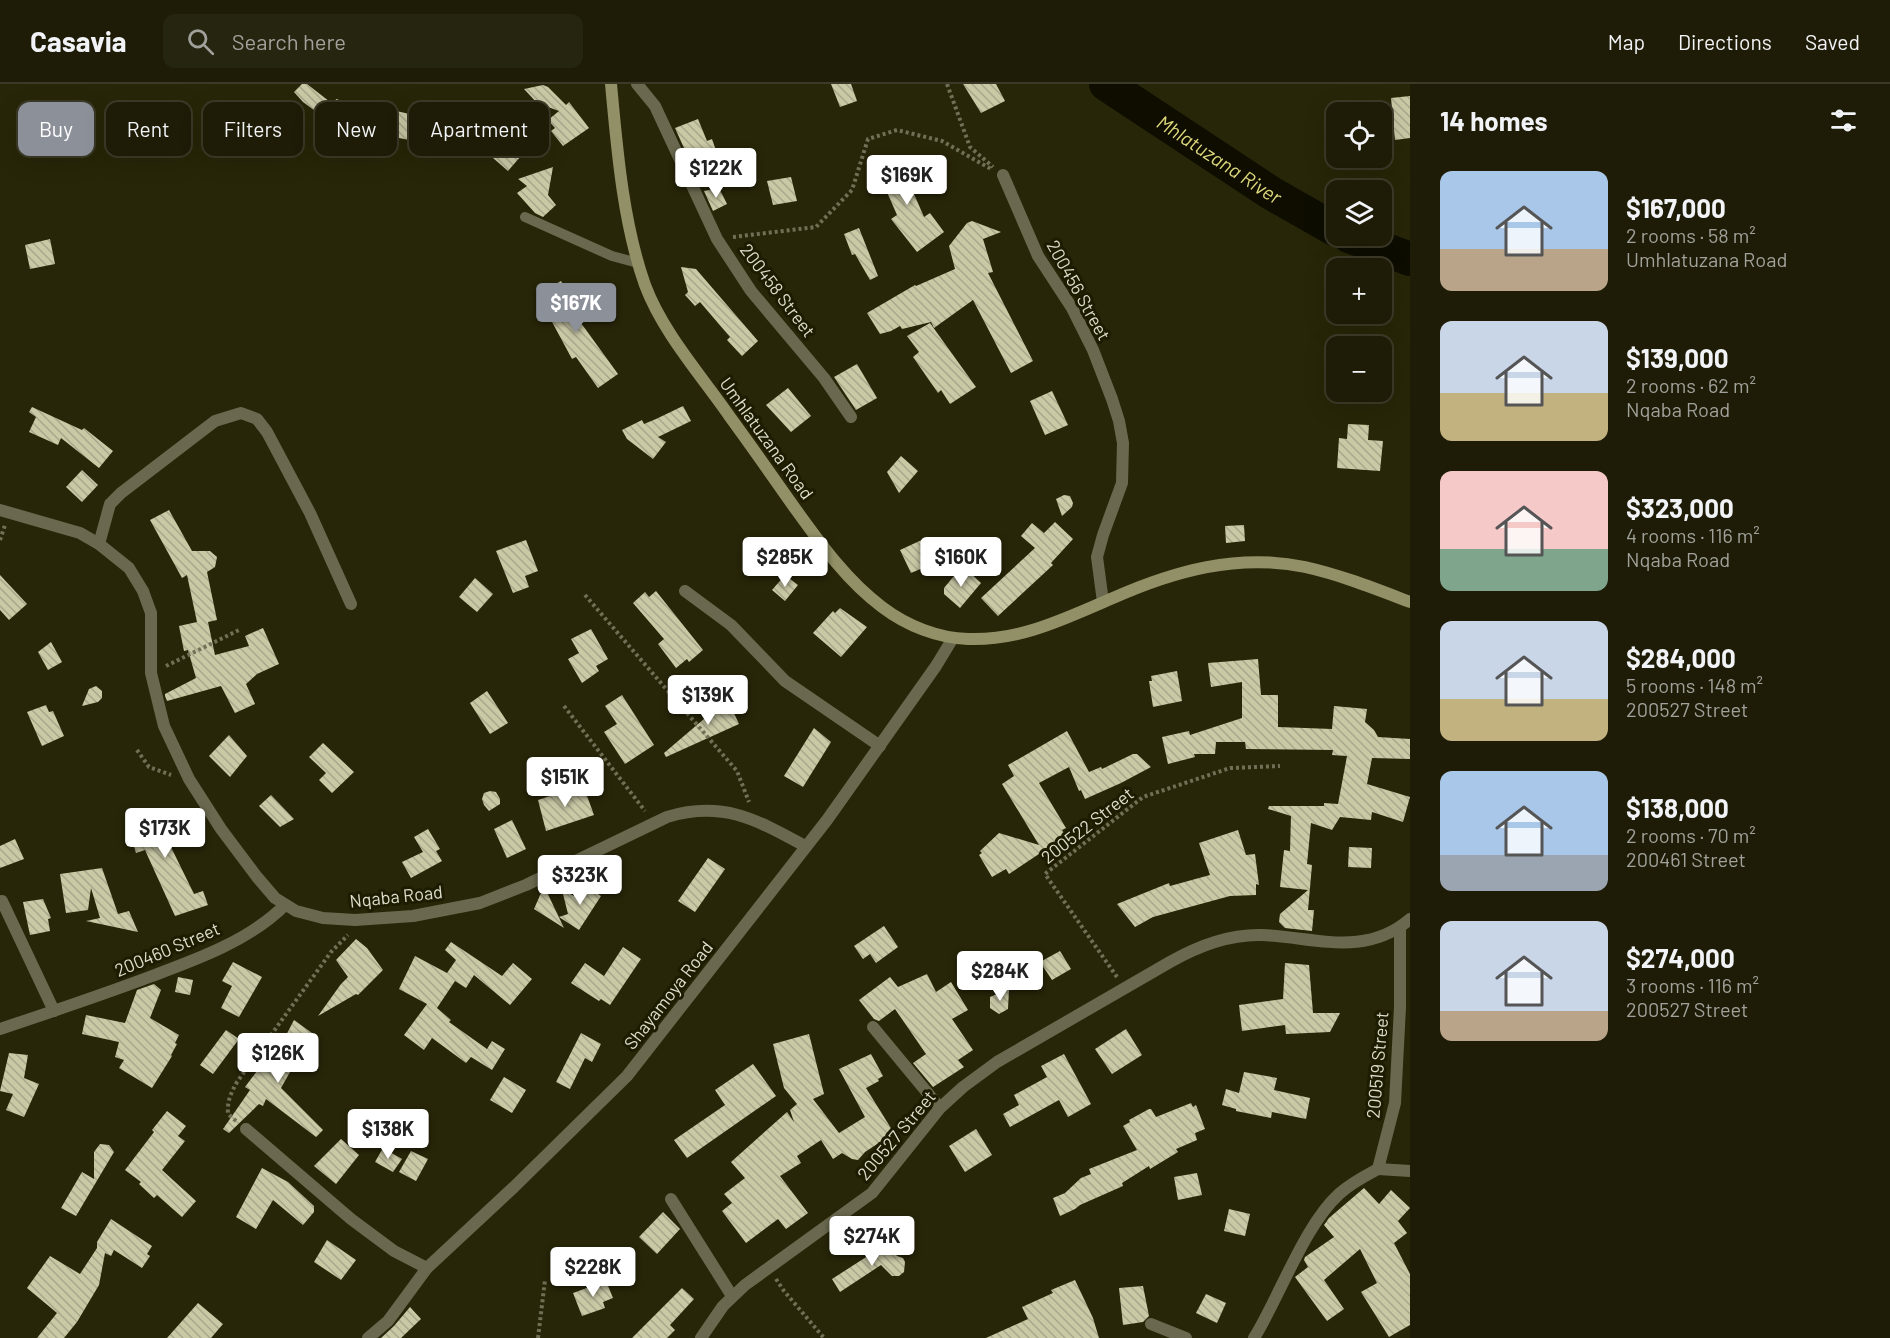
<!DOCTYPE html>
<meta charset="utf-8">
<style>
body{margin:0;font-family:Barlow,sans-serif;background:#262510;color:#f1f3f6;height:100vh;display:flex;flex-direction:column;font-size:22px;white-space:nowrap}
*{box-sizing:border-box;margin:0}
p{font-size:20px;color:#a1a19b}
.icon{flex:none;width:33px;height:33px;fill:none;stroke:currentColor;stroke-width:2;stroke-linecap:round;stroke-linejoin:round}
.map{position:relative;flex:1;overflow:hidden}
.side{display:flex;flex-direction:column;background:#1e1c06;width:480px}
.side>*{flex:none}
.banner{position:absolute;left:18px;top:18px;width:570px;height:54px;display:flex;gap:12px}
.fabs{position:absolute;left:1326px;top:18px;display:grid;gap:12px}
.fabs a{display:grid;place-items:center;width:66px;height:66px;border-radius:12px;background:#1e1c06;box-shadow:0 6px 24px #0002,0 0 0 2px #3c3a28;font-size:30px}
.price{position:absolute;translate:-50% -51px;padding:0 14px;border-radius:6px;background:#fff;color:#222;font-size:20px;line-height:39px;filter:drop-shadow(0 2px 3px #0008)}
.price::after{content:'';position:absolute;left:50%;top:36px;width:18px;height:14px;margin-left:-9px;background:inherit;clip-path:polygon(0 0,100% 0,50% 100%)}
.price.active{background:#8c9099;color:#fff}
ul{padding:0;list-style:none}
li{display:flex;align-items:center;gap:18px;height:150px;padding:0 30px}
li span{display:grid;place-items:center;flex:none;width:168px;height:120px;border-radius:12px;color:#555}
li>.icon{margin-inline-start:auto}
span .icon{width:72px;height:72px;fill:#fffc;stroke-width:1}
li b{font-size:26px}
h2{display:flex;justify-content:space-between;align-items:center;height:72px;padding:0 30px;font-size:26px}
.tag{padding:0 21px;border-radius:12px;background:#1e1c06;box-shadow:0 6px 24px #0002,0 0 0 2px #3c3a28;font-size:21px;line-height:54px}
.tag.active{background:#8c9099;color:#fff}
header{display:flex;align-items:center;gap:36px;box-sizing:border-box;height:84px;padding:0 30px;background:#1e1c06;border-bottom:2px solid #3c3a28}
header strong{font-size:28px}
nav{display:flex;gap:33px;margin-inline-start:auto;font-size:21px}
.search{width:420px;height:54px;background:#262510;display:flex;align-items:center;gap:15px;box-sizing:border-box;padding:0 21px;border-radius:12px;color:#a1a19b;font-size:22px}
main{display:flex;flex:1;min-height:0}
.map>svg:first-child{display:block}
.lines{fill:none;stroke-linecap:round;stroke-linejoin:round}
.river{stroke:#0e0d00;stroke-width:34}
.building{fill:url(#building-back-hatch)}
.path{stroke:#717057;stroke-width:4;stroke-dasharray:3 3;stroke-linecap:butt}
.lane{stroke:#6a694f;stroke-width:10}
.street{stroke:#6a694f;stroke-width:12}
.secondary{stroke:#919066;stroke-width:12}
.labels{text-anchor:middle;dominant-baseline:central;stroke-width:6;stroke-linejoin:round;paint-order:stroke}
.street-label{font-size:18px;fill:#ddc;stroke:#1e1c00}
.water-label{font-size:20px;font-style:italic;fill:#ddd87b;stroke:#1e1c00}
</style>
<header>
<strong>Casavia</strong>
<div class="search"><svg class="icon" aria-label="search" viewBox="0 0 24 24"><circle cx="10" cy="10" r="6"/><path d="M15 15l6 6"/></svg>Search here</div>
<nav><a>Map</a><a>Directions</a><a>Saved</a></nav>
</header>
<main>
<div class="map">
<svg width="1410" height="1254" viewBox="0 0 1410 1254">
<defs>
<pattern id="building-back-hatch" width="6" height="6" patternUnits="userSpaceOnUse" patternTransform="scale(1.5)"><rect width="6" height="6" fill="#cac9a6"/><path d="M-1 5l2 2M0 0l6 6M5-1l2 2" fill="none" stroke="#a8a78c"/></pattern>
</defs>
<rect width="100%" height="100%" fill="#282608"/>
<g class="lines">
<g class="river">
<path id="s1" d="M 1106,0 L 1271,109 L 1336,146"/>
<polyline points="1349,152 1410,175"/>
</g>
</g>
<g class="building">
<polygon points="302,0 307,0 334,21 336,15 376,27 377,25 391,29 392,26 414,31 409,56 384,51 373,59 361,59 357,70 335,58 342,47 303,18 294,8"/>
<polygon points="831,0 851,0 857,17 840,23"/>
<polygon points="963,0 996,0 1005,17 981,29"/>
<polygon points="543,1 548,3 566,21 569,18 589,44 563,62 551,47 555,44 548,36 559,27 537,19 524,5"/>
<polygon points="1410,12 1410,54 1395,56 1391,14"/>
<polygon points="698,35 707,57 712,55 725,92 701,102 675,44"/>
<polygon points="509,49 527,65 508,87 493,74 493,68"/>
<polygon points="902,71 909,85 904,87 924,133 930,129 944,148 917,168 891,135 897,131 876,83"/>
<polygon points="553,83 548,111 556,121 543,133 535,129 517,109 527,102 518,95"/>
<polygon points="791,93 797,117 773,121 767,97"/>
<polygon points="719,104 727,120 713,127 704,107"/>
<polygon points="972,137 1001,148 983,155 993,188 988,189 1033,277 1011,289 973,216 934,244 931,238 902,245 900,242 891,247 880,250 867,229 915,201 916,202 955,185 949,162 967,139"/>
<polygon points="859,144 878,192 870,196 855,170 852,171 844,150"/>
<polygon points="50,155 55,180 30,185 25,161"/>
<polygon points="681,183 696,185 758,257 742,272 727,256 730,253 700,218 695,222 685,211 688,208"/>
<polygon points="561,197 584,238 581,239 618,290 598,304 576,273 572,275 537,210"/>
<polygon points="930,239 976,303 950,320 941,306 938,309 913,273 919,268 907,252"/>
<polygon points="857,280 877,314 856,326 834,293"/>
<polygon points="788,304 811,332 791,348 766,321"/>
<polygon points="1052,307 1068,341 1045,351 1030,317"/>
<polygon points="683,322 691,337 658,353 666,358 653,375 627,355 622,346 642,336 644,340 656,335"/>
<polygon points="32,323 82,346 84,344 113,367 99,384 61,354 58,361 29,348 36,333 29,328"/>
<polygon points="1348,340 1369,341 1368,356 1383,357 1380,387 1337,384 1339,354 1347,355"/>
<polygon points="901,372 918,387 899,409 887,388"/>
<polygon points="82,386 98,401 82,418 66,403"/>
<polygon points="1064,411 1070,412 1073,419 1072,423 1062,432 1056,415"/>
<polygon points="169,426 192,467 210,467 217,473 215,483 207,488 217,536 208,538 215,571 249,562 245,552 263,544 279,580 257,590 246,600 255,620 235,629 221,602 167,617 165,612 165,610 196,594 188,566 184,567 179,542 197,538 187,491 182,494 150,436"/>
<polygon points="1055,438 1073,455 1051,479 1053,481 998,532 981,514 1035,464 1021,452 1032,439 1044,449"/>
<polygon points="1244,441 1245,457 1226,459 1225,442"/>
<polygon points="926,454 937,478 911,489 900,466"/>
<polygon points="526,456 538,487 525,492 529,503 513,509 496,467"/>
<polygon points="967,486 981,499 960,524 944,510 944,504 958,487 962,491"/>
<polygon points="0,491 27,520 9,536 0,526"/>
<polygon points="785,491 798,501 785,517 772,506"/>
<polygon points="475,494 493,510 477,528 459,513"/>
<polygon points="656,507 703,566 689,578 687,575 676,584 658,560 664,555 633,519 645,508 649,513"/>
<polygon points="840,524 867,543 841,573 813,549 833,527 835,529"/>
<polygon points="591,545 608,575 596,582 599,587 582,599 568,575 579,569 571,555"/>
<polygon points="51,558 62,578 48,586 38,568"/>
<polygon points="1258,575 1261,611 1278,611 1278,643 1332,645 1334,622 1367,625 1365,638 1374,646 1378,653 1410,655 1410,675 1372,674 1367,700 1410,713 1403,738 1372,728 1371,736 1340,733 1332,746 1311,739 1307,780 1312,781 1308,826 1314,826 1312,847 1285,844 1279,838 1280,830 1308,806 1280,803 1284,766 1290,767 1291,732 1268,725 1269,722 1324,722 1324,719 1338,720 1347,672 1332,671 1333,666 1246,665 1245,658 1216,658 1215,670 1194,670 1195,673 1168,680 1162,653 1189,647 1190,651 1242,634 1242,598 1211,603 1208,579"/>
<polygon points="1177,587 1182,617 1153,623 1149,597 1152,597 1151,592"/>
<polygon points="96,602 102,607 102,614 98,618 82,622 89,605"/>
<polygon points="487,607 508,639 490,650 470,619"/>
<polygon points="622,611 654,661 625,680 604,648 617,640 605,622"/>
<polygon points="726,612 739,640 666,673 664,669 711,629 707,621"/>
<polygon points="46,621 49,628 53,627 64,652 42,662 27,628"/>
<polygon points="814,644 831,658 803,703 784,692"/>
<polygon points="1067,647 1089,688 1101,683 1102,685 1133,670 1137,670 1151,683 1121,699 1085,715 1081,706 1079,707 1069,683 1039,699 1066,744 1062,746 1066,752 1009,790 1006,785 992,793 979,771 982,769 980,767 999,749 1039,761 1002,700 1014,692 1008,681"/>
<polygon points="229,651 247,672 230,693 209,672"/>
<polygon points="323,659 354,688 332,709 319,696 326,689 309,673"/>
<polygon points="583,701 594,731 546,747 538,716"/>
<polygon points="490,707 496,708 500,715 500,720 489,727 484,721 482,715 484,709"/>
<polygon points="271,711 294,735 280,743 259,722"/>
<polygon points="166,724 180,754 169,759 194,810 203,807 208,821 175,832 145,766 136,769 126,738"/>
<polygon points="512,736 526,765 507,774 494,745"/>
<polygon points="428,745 440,765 436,767 442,777 411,794 402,778 423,768 414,753"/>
<polygon points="1238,746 1246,771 1255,770 1259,801 1256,800 1256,811 1230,812 1153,833 1135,843 1117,820 1169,799 1170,802 1210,791 1199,759"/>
<polygon points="15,755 24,775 0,784 0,762"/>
<polygon points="1349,763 1372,764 1371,784 1348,783"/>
<polygon points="708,774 725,785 695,828 678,817"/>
<polygon points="102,784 118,830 129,827 138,848 86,837 100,834 91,804 88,826 66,829 60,790"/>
<polygon points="582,800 601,812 579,846 559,833 568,830 562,806 574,812"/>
<polygon points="544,802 564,844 534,825"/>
<polygon points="43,815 51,834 48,835 50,847 30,851 23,818"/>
<polygon points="884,842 898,863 876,879 870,870 863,875 854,862"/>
<polygon points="356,855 367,864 383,886 358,911 356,910 318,932 341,900 348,893 336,876"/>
<polygon points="451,858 502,892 513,879 532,895 510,921 474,891 466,904 455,897 437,924 451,936 449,938 487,965 492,957 505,965 492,986 471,973 466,979 432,954 424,966 404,951 427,920 399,905 415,872 447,889 456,876 445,866"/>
<polygon points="623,863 641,875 610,921 601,915 599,917 571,899 585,879 604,892"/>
<polygon points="1060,867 1071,885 1052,896 1040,878"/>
<polygon points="233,878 262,893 239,933 221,924 232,902 222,897"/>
<polygon points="1285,879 1309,881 1313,929 1340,929 1330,948 1286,950 1285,941 1242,947 1239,921 1283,915"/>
<polygon points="927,890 936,908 951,898 968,926 952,935 973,966 958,976 964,983 933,1003 913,979 926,970 895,925 879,937 874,935 859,916 890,893 898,903"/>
<polygon points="178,893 193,896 190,911 175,908"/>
<polygon points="154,900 161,906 150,934 179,951 175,959 177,960 171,971 172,972 152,1004 119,984 124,976 115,973 119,958 82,950 86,931 125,939 137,906"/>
<polygon points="1009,905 1008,925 999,930 990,924 990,913"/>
<polygon points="294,936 312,949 281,1004 323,1046 316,1053 266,1015 263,1022 259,1020 229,1049 223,1045 250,1006 245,1003 260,983 267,988"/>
<polygon points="1126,945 1142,971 1112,990 1095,965"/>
<polygon points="226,946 239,955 213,990 200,981"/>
<polygon points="581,949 601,960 592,978 585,974 570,1005 556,998"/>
<polygon points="809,950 824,1010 813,1015 839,1049 865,1033 839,985 871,970 883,992 878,995 879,997 866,1004 894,1049 865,1068 858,1076 852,1075 842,1069 833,1075 821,1056 797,1072 801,1079 780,1092 808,1129 786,1145 778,1135 746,1159 722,1127 732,1119 724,1110 745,1094 731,1078 787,1028 794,1038 790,1026 797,1020 784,1004 773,960"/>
<polygon points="9,969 28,971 24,994 39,1000 24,1033 6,1026 13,1010 0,1007"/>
<polygon points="1064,970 1091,1020 1068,1033 1059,1016 1010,1043 1003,1030 1019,1021 1014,1011 1047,993 1041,982"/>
<polygon points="753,980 776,1012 687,1074 674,1056 725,1021 715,1006"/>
<polygon points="1244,988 1277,994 1274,1006 1310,1014 1306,1035 1272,1028 1271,1034 1236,1027 1236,1025 1222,1021 1226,1005 1239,1009"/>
<polygon points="504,993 526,1006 512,1029 490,1016"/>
<polygon points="1191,1019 1193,1023 1196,1021 1205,1045 1195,1049 1197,1056 1176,1065 1178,1068 1150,1085 1149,1082 1122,1099 1123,1102 1080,1121 1075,1125 1060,1132 1053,1114 1065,1109 1081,1094 1091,1090 1089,1085 1137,1066 1123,1042 1130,1038 1129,1036 1149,1025 1151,1025 1156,1033"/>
<polygon points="167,1027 186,1042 178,1052 185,1057 162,1086 196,1117 182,1133 157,1111 154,1114 139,1100 141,1098 125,1086 154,1048 152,1046"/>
<polygon points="976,1045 992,1071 965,1088 949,1062"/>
<polygon points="341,1055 359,1071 336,1100 314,1082"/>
<polygon points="100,1060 109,1061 114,1068 76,1132 61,1124 82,1088 94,1095 94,1068"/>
<polygon points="383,1064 402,1075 393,1088 375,1078"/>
<polygon points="411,1067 428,1075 416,1097 399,1088"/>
<polygon points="262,1084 288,1098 314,1122 314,1128 303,1141 273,1116 256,1145 236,1133"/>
<polygon points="1197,1089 1202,1111 1178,1116 1174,1093"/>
<polygon points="1364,1104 1379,1120 1391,1106 1410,1124 1398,1137 1407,1149 1394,1159 1410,1190 1410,1241 1389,1253 1361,1208 1377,1199 1360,1165 1324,1196 1344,1225 1327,1237 1295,1193 1308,1183 1304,1176 1305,1173 1334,1153 1324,1141 1329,1134"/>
<polygon points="1229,1125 1250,1130 1245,1152 1224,1147"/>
<polygon points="663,1128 680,1145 657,1170 639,1153"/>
<polygon points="111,1135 152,1162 147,1170 150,1172 142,1184 114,1166 111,1172 105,1169 99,1201 77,1238 64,1254 37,1254 57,1229 27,1204 50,1172 80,1190 97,1164 97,1158"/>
<polygon points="327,1156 356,1176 341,1196 314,1178"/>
<polygon points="888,1159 897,1172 903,1174 905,1178 904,1188 899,1192 892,1192 881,1181 840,1208 832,1195"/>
<polygon points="1075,1196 1093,1234 1099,1254 986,1254 1028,1235 1022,1223 1053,1209 1051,1206"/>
<polygon points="606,1197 613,1214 603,1218 605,1224 582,1232 573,1209"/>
<polygon points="1143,1202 1149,1232 1143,1238 1123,1241 1119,1204"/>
<polygon points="682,1204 694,1215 670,1241 675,1246 667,1254 632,1254"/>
<polygon points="1206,1210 1226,1219 1217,1239 1196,1229"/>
<polygon points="198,1219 223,1240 211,1254 167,1254"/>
<polygon points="410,1223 421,1235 401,1254 381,1254 394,1242"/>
</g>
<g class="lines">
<g class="path">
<polyline points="947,0 970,63 993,83"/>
<polyline points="733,153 816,143 852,106 868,55 897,46 942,57 991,85"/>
<polyline points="0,456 5,441"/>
<polyline points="585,511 737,687 749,718"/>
<polyline points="166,582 239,546"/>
<polyline points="564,622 645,727"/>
<polyline points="137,666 149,683 171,691"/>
<polyline points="1117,893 1045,790 1143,713 1230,684 1280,682"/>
<path d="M 236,1037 L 228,1030 C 227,1017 231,1009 237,998 L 331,868 L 348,851"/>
<polyline points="776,1195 784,1207 824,1254"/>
<polyline points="538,1254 545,1196"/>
</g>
<polyline class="lane" points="525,133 612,172 638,179"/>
<g class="street">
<polyline points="637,0 655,22 717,155 751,207 824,294 851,333"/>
<polyline points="1003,91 1038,172 1072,224 1093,266 1112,315 1119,337 1123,359 1122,399 1103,451 1097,473 1103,518"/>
<path d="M 0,426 L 80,449 L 99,460 L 129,484 L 143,507 L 151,529 L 151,589 L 164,642 L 189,695 L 221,745 L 257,793 L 275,814 L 296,827 L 323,834 L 355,836 L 413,832 L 480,819 L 526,801 L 667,733 C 723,716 757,736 805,762"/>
<polyline points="99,460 110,420 121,409 215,337 241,329 257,335 267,348 310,429 351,520"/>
<polyline points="685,507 731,541 785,597 880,662"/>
<polyline points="2,817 54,927"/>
<polyline points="873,943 940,1024"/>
<path d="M 0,945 C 51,928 102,911 152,892 C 198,875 250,856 285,821"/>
<polyline points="246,1045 351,1135 394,1167 427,1184"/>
<polyline points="1378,1085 1410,1087"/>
<polyline points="671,1115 732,1212"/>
<polyline points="1151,1240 1186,1254"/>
<polyline points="368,1254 388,1237 427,1184 514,1103 627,992 827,736 936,582 953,554"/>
<path d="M 701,1254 L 723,1222 L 745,1201 L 872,1109 L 940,1024 L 963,1003 L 997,978 L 1170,878 C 1198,862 1229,850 1262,851 C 1314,853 1365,874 1410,835"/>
<path d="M 1254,1254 C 1280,1212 1304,1142 1339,1110 C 1351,1099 1365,1092 1378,1085 L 1395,1019 L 1400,923 L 1400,843"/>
</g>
<path class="secondary" d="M 611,0 C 617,65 623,139 645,201 C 663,249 701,291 730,333 C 752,363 773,393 794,423 C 820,459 846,496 882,523 C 907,542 938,554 968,555 C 1021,557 1066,534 1113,514 C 1174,487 1238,469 1305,483 C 1341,491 1376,505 1410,518"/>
</g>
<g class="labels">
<g class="street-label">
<text transform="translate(778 206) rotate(53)">200458 Street</text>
<text transform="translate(1079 206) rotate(61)">200456 Street</text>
<text transform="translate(767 354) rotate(54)">Umhlatuzana Road</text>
<text transform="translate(1087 741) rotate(-38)">200522 Street</text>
<text transform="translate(396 812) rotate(-6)">Nqaba Road</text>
<text transform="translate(167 865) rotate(-23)">200460 Street</text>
<text transform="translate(668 911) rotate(-52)">Shayamoya Road</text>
<text transform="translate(1377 981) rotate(-85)">200519 Street</text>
<text transform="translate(896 1051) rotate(-50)">200527 Street</text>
</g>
<g class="water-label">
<text stroke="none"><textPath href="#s1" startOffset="136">Mhlatuzana River</textPath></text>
</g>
</g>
</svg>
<div class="fabs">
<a><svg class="icon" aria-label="locate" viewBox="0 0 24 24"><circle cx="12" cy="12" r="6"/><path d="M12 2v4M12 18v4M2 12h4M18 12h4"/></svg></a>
<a><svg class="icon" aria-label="layers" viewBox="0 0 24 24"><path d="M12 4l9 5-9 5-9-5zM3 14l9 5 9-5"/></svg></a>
<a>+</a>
<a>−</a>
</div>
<b class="price" style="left:716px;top:115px">$122K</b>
<b class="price" style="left:907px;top:122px">$169K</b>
<b class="price active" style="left:576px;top:250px">$167K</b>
<b class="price" style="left:785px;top:504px">$285K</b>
<b class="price" style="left:961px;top:504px">$160K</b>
<b class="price" style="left:708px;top:642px">$139K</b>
<b class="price" style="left:565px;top:724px">$151K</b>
<b class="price" style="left:165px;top:775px">$173K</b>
<b class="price" style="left:580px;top:822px">$323K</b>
<b class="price" style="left:1000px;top:918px">$284K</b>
<b class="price" style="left:278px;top:1000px">$126K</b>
<b class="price" style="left:388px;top:1076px">$138K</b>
<b class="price" style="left:872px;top:1183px">$274K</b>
<b class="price" style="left:593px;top:1214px">$228K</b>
<div class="banner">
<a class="tag active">Buy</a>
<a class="tag">Rent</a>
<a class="tag">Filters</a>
<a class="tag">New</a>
<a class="tag">Apartment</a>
</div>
</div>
<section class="side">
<h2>14 homes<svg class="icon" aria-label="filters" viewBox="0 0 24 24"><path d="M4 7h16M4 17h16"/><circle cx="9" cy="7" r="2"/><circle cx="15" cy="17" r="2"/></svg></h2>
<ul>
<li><span style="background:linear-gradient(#a9c7e8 65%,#b9a48a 0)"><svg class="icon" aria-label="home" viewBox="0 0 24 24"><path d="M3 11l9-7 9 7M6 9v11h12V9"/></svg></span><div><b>$167,000</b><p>2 rooms · 58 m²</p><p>Umhlatuzana Road</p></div></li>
<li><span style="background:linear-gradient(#c9d6e8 60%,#c2b280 0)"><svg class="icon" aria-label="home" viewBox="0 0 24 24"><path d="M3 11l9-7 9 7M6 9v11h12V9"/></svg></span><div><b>$139,000</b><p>2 rooms · 62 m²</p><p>Nqaba Road</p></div></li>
<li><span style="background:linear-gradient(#f6c9c9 65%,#7fa58c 0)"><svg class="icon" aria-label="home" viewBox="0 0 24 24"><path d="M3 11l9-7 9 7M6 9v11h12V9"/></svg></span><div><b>$323,000</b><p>4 rooms · 116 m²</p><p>Nqaba Road</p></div></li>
<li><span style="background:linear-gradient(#c9d6e8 65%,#c2b280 0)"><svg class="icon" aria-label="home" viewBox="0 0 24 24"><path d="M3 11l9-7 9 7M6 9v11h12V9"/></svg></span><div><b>$284,000</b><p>5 rooms · 148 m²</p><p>200527 Street</p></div></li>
<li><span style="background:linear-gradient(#a9c7e8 70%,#9aa5b1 0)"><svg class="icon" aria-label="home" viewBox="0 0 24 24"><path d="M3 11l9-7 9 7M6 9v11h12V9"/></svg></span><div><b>$138,000</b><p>2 rooms · 70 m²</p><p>200461 Street</p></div></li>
<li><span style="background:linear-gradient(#c9d6e8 75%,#b9a48a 0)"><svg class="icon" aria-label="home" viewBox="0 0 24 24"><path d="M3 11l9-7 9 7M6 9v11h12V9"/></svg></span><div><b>$274,000</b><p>3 rooms · 116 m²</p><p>200527 Street</p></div></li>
</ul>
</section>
</main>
